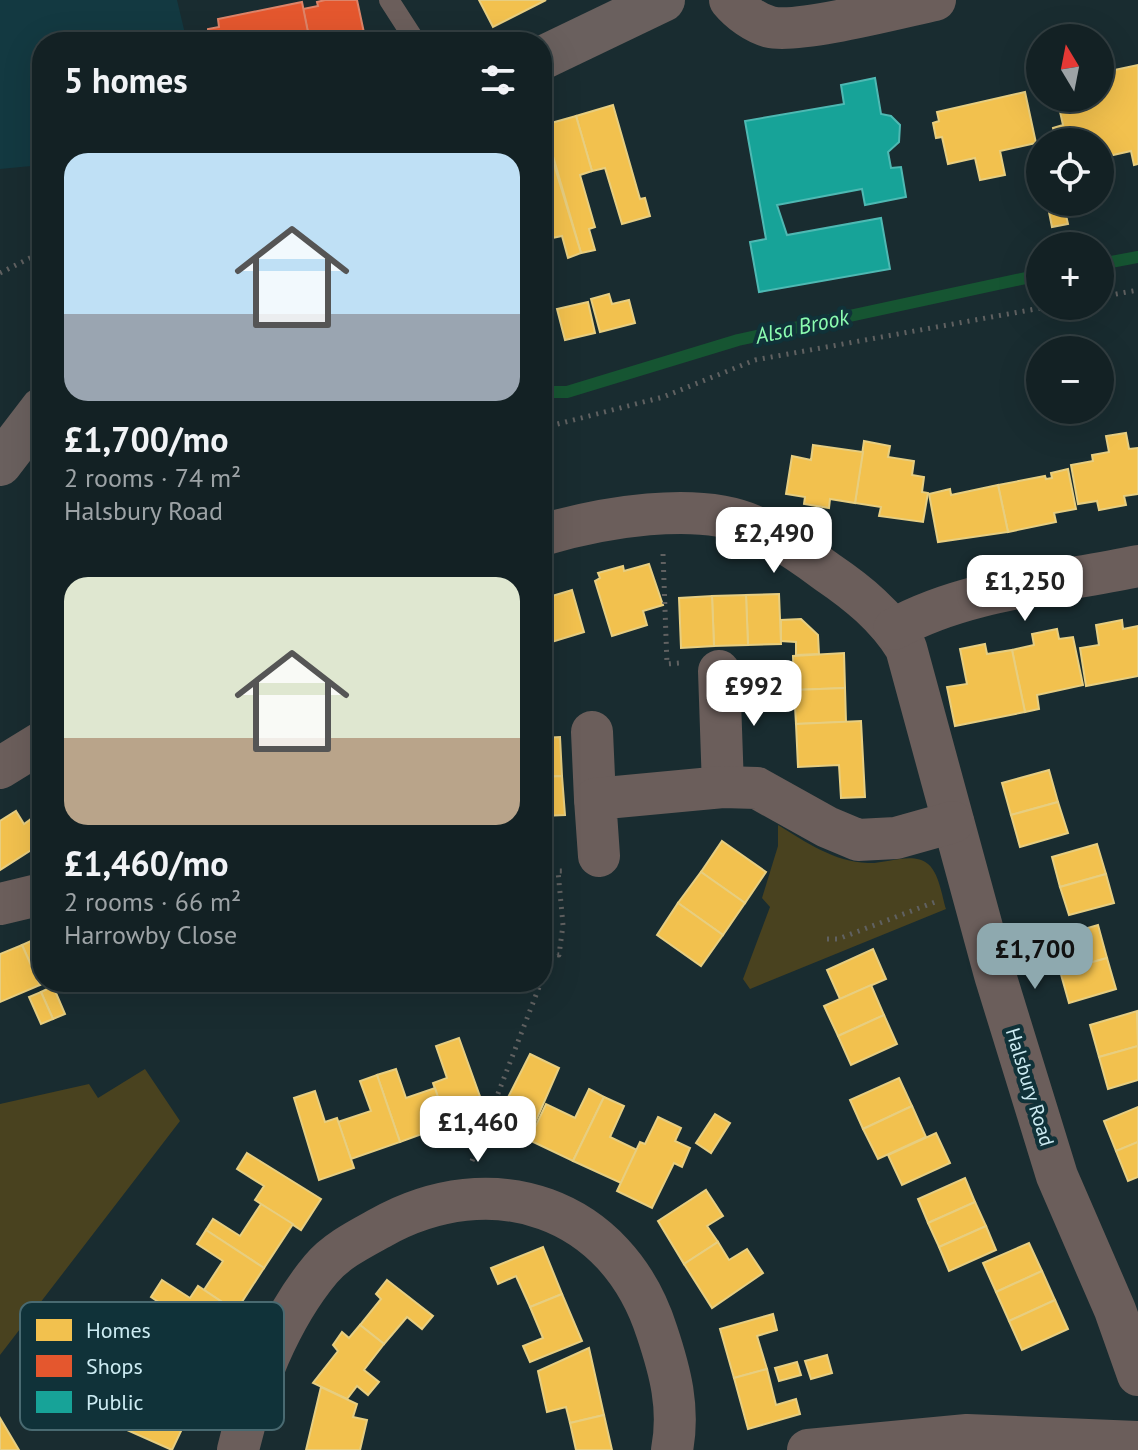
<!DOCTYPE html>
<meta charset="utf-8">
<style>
body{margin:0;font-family:"PT Sans",sans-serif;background:#1c292c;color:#f1f3f6;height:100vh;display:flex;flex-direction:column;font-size:30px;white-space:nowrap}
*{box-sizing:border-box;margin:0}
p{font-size:26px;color:#9da3a6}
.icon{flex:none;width:44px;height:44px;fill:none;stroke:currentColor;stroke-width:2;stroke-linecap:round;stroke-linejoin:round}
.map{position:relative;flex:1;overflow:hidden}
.panel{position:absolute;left:32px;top:32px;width:520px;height:960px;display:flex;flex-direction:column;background:#132124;border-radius:32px;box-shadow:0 8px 32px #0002,0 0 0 2px #323e41}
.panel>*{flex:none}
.needle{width:52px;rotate:350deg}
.tools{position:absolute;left:1026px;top:24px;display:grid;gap:16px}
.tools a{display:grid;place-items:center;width:88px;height:88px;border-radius:50%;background:#132124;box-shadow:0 8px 32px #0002,0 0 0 2px #323e41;font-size:40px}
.price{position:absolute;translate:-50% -68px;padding:0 18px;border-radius:16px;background:#fff;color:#222;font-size:26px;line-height:52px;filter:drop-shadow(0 2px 4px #0008)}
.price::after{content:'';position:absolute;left:50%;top:48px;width:24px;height:18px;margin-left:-12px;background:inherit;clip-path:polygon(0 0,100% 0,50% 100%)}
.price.on{background:#8ea9af;color:#111}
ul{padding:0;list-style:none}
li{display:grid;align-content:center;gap:16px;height:424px;padding:0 32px}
li span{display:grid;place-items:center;height:248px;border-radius:24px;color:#555}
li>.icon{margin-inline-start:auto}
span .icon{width:144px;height:144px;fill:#fffc;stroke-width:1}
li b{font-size:34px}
h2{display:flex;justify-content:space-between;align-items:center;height:96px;padding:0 32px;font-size:34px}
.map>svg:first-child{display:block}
.built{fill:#133941}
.green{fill:#49421f}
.homes{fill:#f2c14e;stroke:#e7ce80;stroke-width:2}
.shops{fill:#e4572e;stroke:#dd8469;stroke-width:2}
.public{fill:#17a398;stroke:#4eb9b3;stroke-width:2}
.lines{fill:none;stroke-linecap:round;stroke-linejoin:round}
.stream{stroke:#165532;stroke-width:12}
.path{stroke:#606161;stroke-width:5;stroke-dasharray:2 6;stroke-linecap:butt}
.lane{stroke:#6b5e5b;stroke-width:20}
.street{stroke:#6b5e5b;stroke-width:42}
.secondary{stroke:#6a605e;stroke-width:44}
.labels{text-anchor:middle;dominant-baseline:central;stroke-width:8;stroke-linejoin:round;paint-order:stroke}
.street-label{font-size:20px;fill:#cdecf3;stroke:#103239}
.water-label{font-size:22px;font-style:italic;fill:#8bfcb0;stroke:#103239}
.key{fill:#103239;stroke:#496a71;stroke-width:2}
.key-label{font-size:22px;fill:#cdecf3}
</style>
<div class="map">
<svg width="1138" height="1450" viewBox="0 0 1138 1450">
<rect width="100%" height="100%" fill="#192c30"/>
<polygon class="built" points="0,0 177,0 187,42 42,42 42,165 0,169"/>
<g class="green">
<path d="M 778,825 C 806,842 834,862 868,863 C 886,864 913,851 928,864 C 939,873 942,896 946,909 L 750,989 L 743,979 L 770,907 L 762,898 L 778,846 Z"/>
<polygon points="145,1069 180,1121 0,1355 0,1104 89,1084 98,1098"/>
</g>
<g class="homes">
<polygon points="479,0 546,0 493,27"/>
<polygon points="1138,65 1138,164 1134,165 1131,151 1100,158 1100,142 1056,142 1053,128 1063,125 1057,98 1100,98 1100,73"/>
<polygon points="1025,92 1036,143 1000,151 1005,175 980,180 975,158 948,164 942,137 936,138 933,123 939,121 937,112"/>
<polygon points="613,105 640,199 645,198 650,216 622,224 605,168 592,171 576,116"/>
<polygon points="576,116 592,171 580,175 595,227 589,229 595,250 581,253 544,125"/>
<polygon points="542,125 581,253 568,258 562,236 552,238 542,202"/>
<polygon points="1047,202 1063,202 1068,224 1052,227"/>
<polygon points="609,294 612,304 629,300 635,323 600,332 591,299"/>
<polygon points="588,302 595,333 565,340 557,309"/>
<polygon points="1126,433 1129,449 1138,448 1138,494 1124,496 1126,505 1099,510 1097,501 1078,504 1071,465 1093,461 1092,455 1109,452 1106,436"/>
<polygon points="864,441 890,446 888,457 914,461 912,475 924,477 922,492 928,493 923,522 879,516 881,507 855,503"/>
<polygon points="813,445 863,452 855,503 830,499 829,508 804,504 805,497 786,494 792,456 811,460"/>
<polygon points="1068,469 1076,509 1054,513 1056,522 1008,532 998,485 1045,476 1046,479 1052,478 1051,473"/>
<polygon points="998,485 1008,532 938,542 929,494 950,489 951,495"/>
<polygon points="649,564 663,605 643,611 647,625 612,636 595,581 600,578 598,573 623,566 624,571"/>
<polygon points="572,590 584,632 542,645 542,599"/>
<polygon points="779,594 781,644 748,645 746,595"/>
<polygon points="746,595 748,645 714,646 712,596"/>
<polygon points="712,596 714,646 681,648 679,598"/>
<polygon points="801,619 818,635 819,654 796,655 796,642 781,641 781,620"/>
<polygon points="1122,620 1123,629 1138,626 1138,676 1086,686 1080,648 1099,645 1096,625"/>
<polygon points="1057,629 1059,639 1073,637 1083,685 1037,695 1039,709 1025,712 1012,650 1034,645 1032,634"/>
<polygon points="985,644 987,654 1012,650 1025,712 955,726 947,687 967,684 960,649"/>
<polygon points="844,653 845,688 794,690 793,656"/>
<polygon points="845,688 846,722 796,724 794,690"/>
<polygon points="861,721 865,797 841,798 839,765 798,767 796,724"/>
<polygon points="560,737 562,776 542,777 542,738"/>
<polygon points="1049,770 1058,802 1011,815 1002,783"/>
<polygon points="562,776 565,815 542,816 542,777"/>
<polygon points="1058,802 1068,833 1020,847 1011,815"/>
<polygon points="42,806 42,836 31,819 40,814 37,809"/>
<polygon points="16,811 24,824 31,819 42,840 34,844 36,847 0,870 0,821"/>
<polygon points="722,841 766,872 745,903 701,872"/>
<polygon points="1097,844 1106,874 1060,887 1052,857"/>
<polygon points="701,872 745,903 723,935 678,903"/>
<polygon points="1106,874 1114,903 1069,915 1060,887"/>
<polygon points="542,903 547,944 542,944"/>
<polygon points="678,903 723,935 701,966 657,935"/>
<polygon points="1098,925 1107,958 1060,971 1050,939"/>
<polygon points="42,936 42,982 46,982 40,985 22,945"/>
<polygon points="22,945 40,985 0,1002 0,954"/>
<polygon points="873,949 886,979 840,999 827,970"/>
<polygon points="1107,958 1116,989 1069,1003 1060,971"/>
<polygon points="871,985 884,1015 838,1036 824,1006"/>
<polygon points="53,986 65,1014 53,1019 41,992"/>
<polygon points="41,992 53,1019 41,1024 29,997"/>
<polygon points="1137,1011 1138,1046 1099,1057 1090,1025"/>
<polygon points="884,1015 897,1044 851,1065 838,1036"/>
<polygon points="459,1038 487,1116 449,1129 433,1083 447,1078 436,1046"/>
<polygon points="1138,1046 1138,1080 1108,1089 1099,1057"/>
<polygon points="530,1054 559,1068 525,1146 491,1131"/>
<polygon points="396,1069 406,1098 435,1088 447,1125 400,1142 377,1075"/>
<polygon points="377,1075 400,1142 351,1159 338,1122 371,1111 360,1081"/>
<polygon points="899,1078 912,1106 863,1129 850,1100"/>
<polygon points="589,1089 604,1097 573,1161 529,1140 546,1104 575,1118"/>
<polygon points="315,1091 325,1122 337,1118 354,1168 319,1180 294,1098"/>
<polygon points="604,1097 624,1106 610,1137 637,1150 621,1183 573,1161"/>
<polygon points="912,1106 926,1137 878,1159 863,1129"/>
<polygon points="1138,1107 1138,1142 1116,1151 1104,1121"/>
<polygon points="715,1114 730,1123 711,1153 696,1143"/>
<polygon points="658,1117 681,1128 675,1141 690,1148 682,1167 674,1163 652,1208 617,1191 640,1142 645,1144"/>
<polygon points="936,1133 950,1163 902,1185 888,1155"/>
<polygon points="1138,1142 1138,1177 1128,1181 1116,1151"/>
<polygon points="247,1153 321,1199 301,1230 255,1200 264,1186 237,1169"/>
<polygon points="965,1178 975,1202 928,1223 918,1199"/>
<polygon points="706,1190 723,1216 707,1226 718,1242 684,1264 658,1221"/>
<polygon points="975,1202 986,1226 939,1247 928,1223"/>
<polygon points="261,1204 293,1224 264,1268 206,1230 213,1219 240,1236"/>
<polygon points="986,1226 996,1250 949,1271 939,1247"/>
<polygon points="206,1230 264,1268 236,1311 204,1290 223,1261 197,1244"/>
<polygon points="718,1242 729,1260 747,1249 763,1273 712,1308 684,1264"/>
<polygon points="1029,1243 1042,1271 996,1292 983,1263"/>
<polygon points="543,1247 562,1294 530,1307 516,1276 498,1284 491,1268"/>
<polygon points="1042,1271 1055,1300 1009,1321 996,1292"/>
<polygon points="162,1280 190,1298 198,1286 243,1316 224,1346 151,1297"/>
<polygon points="387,1280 433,1316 422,1329 407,1317 384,1344 360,1325 381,1299 376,1294"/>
<polygon points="562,1294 582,1341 530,1362 523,1346 543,1338 530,1307"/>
<polygon points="1055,1300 1068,1329 1022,1350 1009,1321"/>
<polygon points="773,1314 777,1330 757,1336 767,1369 734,1378 720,1329"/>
<polygon points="360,1325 384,1344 364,1370 379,1382 368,1395 357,1386 347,1399 313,1383 338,1351 333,1345 342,1332 349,1338"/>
<polygon points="589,1348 604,1415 570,1423 566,1407 547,1412 538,1371"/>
<polygon points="827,1355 832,1373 811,1379 805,1361"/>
<polygon points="797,1362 801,1375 779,1381 775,1368"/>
<polygon points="767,1369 776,1405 796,1399 800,1414 748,1429 734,1378"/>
<polygon points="321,1387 357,1404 353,1417 367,1420 360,1450 306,1450"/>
<polygon points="154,1390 192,1408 172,1450 118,1426 132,1398 147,1405"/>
<polygon points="604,1415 612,1450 576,1450 570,1423"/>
<polygon points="0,1418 19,1450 0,1450"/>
</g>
<g class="shops">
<polygon points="357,0 366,42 310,42 303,9 318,6 317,2 325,0"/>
<polygon points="302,2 310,42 208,42 208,29 219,27 218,19"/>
</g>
<polygon class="public" points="875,78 881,114 891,116 900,125 899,142 888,152 891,168 901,167 906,197 865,205 862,189 777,205 787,235 881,218 890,269 759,292 750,242 766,239 745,121 844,104 841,85"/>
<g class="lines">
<g class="stream">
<polyline points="1100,264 1138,257"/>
<polyline points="542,392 567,392 738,340 1040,275"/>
</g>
<g class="path">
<polyline points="0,273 42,252"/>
<polyline points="1100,297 1138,290"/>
<polyline points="542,428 663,397 755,360 1052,306"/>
<polyline points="663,554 667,664 679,663"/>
<polyline points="827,939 838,939 935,902"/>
<polyline points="542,978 551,954 559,955 563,925 558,871 562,871"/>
<polyline points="472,1161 541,982"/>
</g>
<polyline class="lane" points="389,0 416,42"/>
<g class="street">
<path d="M 730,0 C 740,12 755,23 770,27 C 798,34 902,7 935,0"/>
<path d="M 542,535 C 600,518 697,500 754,526 C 780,538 804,555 827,572 C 858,593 886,616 906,648 L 995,975 L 1057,1176 L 1115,1310 L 1138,1375"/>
<path d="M 894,629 C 966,589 1057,583 1138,566"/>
<polyline points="719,671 723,787"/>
<polyline points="592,732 595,799"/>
<polyline points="0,768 42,742"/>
<polyline points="599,856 595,799 723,787 757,788 827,827 858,840 896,838 953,822"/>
<polyline points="0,904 42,894"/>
<path d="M 238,1450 C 252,1389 280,1318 321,1269 C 336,1251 360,1239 380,1228 C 492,1165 617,1206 657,1332 C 670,1371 680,1408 672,1450"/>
<polyline points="808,1450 967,1435 1138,1442"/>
</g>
<g class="secondary">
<polyline points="542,58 663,0"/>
<polyline points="0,464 42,409"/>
</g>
</g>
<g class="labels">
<g class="street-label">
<text transform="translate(1030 1087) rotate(73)">Halsbury Road</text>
</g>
<g class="water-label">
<text transform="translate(802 326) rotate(-12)">Alsa Brook</text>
</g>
</g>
<rect x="20" y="1302" width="264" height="128" rx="12" class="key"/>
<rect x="36" y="1319" width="36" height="22" fill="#f2c14e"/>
<rect x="36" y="1355" width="36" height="22" fill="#e4572e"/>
<rect x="36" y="1391" width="36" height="22" fill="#17a398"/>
<g class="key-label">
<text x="86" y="1338">Homes</text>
<text x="86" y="1374">Shops</text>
<text x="86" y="1410">Public</text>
</g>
</svg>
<div class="tools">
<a><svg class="needle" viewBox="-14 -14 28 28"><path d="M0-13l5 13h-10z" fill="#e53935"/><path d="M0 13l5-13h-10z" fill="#9da3a6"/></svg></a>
<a><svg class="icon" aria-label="locate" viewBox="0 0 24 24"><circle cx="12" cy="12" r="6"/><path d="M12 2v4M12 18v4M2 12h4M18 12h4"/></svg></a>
<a>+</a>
<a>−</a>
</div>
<b class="price" style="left:774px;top:575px">£2,490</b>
<b class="price" style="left:1025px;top:623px">£1,250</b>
<b class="price" style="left:754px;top:728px">£992</b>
<b class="price on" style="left:1035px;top:991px">£1,700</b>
<b class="price" style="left:478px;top:1164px">£1,460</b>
<section class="panel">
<h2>5 homes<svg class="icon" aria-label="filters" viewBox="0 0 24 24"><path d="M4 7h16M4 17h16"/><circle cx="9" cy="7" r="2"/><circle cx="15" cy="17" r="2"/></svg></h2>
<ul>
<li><span style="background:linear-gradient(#bfe0f5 65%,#9aa5b1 0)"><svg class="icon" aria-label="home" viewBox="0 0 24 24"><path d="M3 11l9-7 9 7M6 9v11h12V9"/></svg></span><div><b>£1,700/mo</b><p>2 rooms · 74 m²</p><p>Halsbury Road</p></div></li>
<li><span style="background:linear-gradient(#dfe7d0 65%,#b9a48a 0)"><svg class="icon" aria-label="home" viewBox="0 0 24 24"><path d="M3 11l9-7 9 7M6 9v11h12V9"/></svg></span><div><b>£1,460/mo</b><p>2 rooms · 66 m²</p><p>Harrowby Close</p></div></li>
</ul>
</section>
</div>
